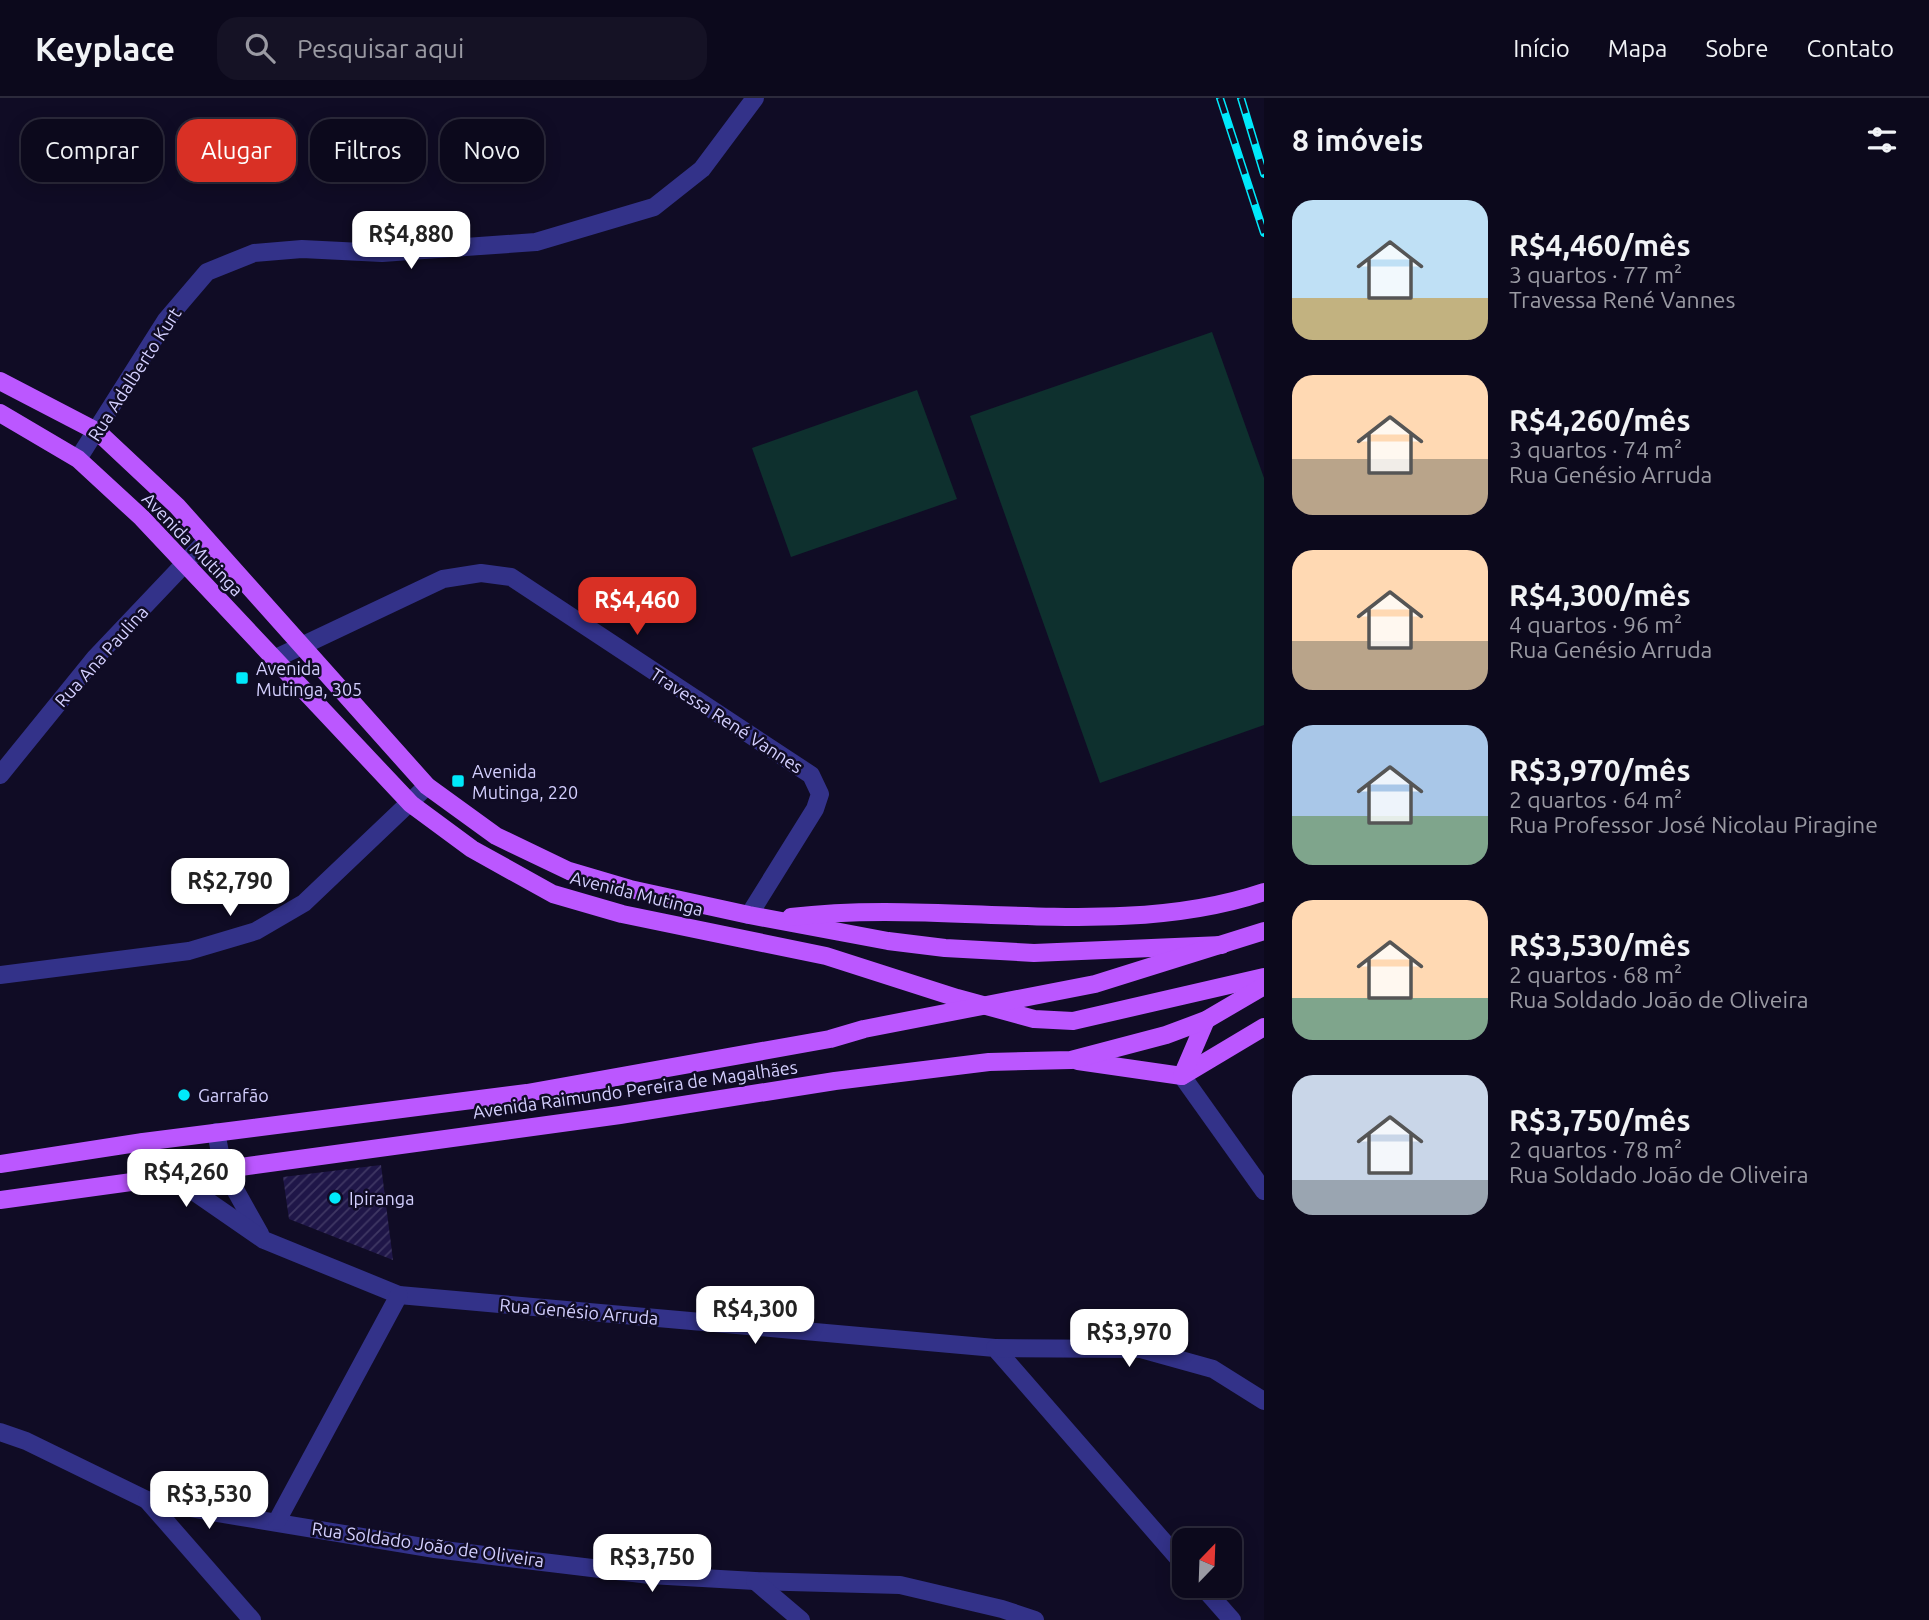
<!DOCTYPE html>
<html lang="pt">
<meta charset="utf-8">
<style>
body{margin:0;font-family:Ubuntu,sans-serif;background:#151225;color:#f1f3f6;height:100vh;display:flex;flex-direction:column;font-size:26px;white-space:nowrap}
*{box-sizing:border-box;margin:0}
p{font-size:23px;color:#9a9aa3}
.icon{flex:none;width:38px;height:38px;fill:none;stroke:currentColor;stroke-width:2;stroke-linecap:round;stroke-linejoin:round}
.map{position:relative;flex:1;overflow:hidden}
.details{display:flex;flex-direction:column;background:#0c091c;width:665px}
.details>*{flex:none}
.guide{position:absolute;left:21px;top:21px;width:665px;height:63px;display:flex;gap:14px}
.needle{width:46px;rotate:23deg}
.fabs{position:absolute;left:1172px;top:1430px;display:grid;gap:14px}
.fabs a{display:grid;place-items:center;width:70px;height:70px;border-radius:14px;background:#0c091c;box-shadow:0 4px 18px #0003,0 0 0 2px #2c2a3b;font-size:35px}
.price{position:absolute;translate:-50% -60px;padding:0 16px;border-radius:14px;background:#fff;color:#222;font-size:23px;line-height:46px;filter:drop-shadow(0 2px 4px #0008)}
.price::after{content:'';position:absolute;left:50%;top:42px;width:21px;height:16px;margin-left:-10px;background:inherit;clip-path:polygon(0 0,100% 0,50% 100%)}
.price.selected{background:#d93025;color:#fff}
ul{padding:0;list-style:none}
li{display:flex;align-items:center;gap:21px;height:175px;padding:0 28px}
li span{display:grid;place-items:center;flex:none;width:196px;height:140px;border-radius:21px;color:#555}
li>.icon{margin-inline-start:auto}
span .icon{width:84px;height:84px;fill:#fffc;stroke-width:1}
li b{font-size:30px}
h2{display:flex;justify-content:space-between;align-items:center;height:84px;padding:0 28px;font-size:30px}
.tag{padding:0 24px;border-radius:21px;background:#0c091c;box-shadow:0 4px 18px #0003,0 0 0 2px #2c2a3b;font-size:24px;line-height:63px}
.tag.selected{background:#d93025;color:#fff}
header{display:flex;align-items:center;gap:42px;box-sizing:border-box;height:98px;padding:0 35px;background:#0c091c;border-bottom:2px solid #2c2a3b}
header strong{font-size:33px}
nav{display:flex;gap:38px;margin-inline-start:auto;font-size:24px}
.search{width:490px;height:63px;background:#151225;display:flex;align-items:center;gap:18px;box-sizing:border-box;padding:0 24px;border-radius:21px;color:#9a9aa3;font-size:26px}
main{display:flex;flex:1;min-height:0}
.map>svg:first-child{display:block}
.grass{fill:#0e302e}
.building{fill:url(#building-hatch)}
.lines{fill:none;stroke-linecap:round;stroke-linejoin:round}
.minor{stroke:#333289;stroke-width:18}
.major{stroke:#bb57ff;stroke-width:18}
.rail-casing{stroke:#00e9fb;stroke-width:8}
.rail{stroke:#100c25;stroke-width:5;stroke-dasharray:16;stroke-linecap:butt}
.poi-dot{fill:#00e9fb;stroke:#100c25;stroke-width:2.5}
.labels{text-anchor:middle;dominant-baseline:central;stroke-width:5;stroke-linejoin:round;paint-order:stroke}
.street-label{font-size:18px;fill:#d4d0ff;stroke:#100c25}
.poi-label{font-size:18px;fill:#d4d0ff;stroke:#100c25;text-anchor:start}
</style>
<header>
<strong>Keyplace</strong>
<div class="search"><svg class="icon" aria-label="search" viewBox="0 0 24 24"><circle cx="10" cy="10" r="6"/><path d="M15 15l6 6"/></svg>Pesquisar aqui</div>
<nav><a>Início</a><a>Mapa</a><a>Sobre</a><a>Contato</a></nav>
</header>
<main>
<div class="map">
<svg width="1264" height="1522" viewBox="0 0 1264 1522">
<defs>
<pattern id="building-hatch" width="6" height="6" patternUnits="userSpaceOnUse" patternTransform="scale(1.75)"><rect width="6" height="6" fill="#1f1648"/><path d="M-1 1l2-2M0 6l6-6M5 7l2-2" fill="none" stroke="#3f3763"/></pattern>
</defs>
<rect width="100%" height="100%" fill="#100c25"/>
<g class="grass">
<polygon points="1212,234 1264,380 1264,627 1100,685 970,318"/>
<polygon points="917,292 957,401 791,459 752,350"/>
</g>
<polygon class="building" points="381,1067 393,1162 289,1121 283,1079"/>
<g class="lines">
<g class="minor">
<polyline points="78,361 166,222 207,174 254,155 302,151 382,155 536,144 654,109 702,71 755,0"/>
<polyline points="274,561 443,481 481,475 511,479 811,677 820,696 815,711 749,817"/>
<polyline points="0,677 95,560 207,442"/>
<polyline points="0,877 189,853 256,833 304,805 427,688"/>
<polyline points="1182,978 1264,1093"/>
<polyline points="216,1034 223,1070 260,1136"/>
<polyline points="143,1044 170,1077 264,1142 399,1197 995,1250 1185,1468"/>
<polyline points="995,1250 1141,1251 1213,1271 1264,1303"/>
<polyline points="0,1334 26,1343 147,1402 217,1415 435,1451 650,1477 755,1483 900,1487 1002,1511 1035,1522"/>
<polyline points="147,1402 252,1522"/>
<polyline points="277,1423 399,1197"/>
<polyline points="755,1483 801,1522"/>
<polyline points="1202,1488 1232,1522"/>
</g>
<g class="major">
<polyline points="0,283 98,334 177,408 427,688 496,738 569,773 630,791 749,817 888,843 945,850 1034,855 1222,847"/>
<polyline points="0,315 78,361 142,420 411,706 472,751 553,796 622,816 826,858 957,900 1034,921 1073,923 1264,879"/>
<path d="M 791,819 C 944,800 1116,844 1264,794"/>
<polyline points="1078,963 1182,978 1264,929"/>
<polyline points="1182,978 1206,922"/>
<polyline points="0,1066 143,1044 527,995 830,941 864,931 1095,886 1264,833"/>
<polyline points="0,1102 620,1017 835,983 989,964 1071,962 1166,937 1206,922 1264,888"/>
</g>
<defs>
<g id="rail">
<polyline points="1220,0 1264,135"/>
<polyline points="1241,0 1264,76"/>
</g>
</defs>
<use href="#rail" class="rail-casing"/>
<use href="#rail" class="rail"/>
</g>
<g class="poi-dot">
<rect x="235" y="573" width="14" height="14" rx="3.5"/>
<rect x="451" y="676" width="14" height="14" rx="3.5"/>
<circle cx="184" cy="997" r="7"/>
<circle cx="335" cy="1100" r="7"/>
</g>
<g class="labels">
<g class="street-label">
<text transform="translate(134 276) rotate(-57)">Rua Adalberto Kurt</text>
<text transform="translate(193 446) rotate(46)">Avenida Mutinga</text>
<text transform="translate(101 558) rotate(-48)">Rua Ana Paulina</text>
<text transform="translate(727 622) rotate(33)">Travessa René Vannes</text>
<text transform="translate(637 795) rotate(14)">Avenida Mutinga</text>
<text transform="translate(635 991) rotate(-8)">Avenida Raimundo Pereira de Magalhães</text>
<text transform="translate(579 1213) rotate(5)">Rua Genésio Arruda</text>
<text transform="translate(428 1446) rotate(8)">Rua Soldado João de Oliveira</text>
</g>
<g class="poi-label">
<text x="256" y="570">Avenida<tspan x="256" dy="21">Mutinga, 305</tspan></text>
<text x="472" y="673">Avenida<tspan x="472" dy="21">Mutinga, 220</tspan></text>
<text x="198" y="997">Garrafão</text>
<text x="349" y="1100">Ipiranga</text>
</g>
</g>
</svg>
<div class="fabs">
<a><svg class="needle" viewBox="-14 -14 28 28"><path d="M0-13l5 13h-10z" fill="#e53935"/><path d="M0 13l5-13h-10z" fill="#9a9aa3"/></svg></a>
</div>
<b class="price" style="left:411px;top:173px">R$4,880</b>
<b class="price selected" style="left:637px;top:539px">R$4,460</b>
<b class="price" style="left:230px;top:820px">R$2,790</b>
<b class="price" style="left:186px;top:1111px">R$4,260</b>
<b class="price" style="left:755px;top:1248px">R$4,300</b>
<b class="price" style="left:1129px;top:1271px">R$3,970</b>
<b class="price" style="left:209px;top:1433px">R$3,530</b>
<b class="price" style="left:652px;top:1496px">R$3,750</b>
<div class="guide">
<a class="tag">Comprar</a>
<a class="tag selected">Alugar</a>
<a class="tag">Filtros</a>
<a class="tag">Novo</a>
</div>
</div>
<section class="details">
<h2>8 imóveis<svg class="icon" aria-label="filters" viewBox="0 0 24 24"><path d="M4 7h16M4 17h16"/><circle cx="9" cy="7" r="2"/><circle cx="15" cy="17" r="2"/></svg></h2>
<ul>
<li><span style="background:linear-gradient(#bfe0f5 70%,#c2b280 0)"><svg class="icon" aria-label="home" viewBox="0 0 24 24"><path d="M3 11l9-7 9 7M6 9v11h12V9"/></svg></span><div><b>R$4,460/mês</b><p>3 quartos · 77 m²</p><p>Travessa René Vannes</p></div></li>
<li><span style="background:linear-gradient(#ffd9b3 60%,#b9a48a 0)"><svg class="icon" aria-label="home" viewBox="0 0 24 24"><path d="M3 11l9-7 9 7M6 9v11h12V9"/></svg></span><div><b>R$4,260/mês</b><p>3 quartos · 74 m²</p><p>Rua Genésio Arruda</p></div></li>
<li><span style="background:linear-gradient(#ffd9b3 65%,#b9a48a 0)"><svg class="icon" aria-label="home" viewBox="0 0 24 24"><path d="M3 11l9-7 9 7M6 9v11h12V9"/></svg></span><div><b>R$4,300/mês</b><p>4 quartos · 96 m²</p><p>Rua Genésio Arruda</p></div></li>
<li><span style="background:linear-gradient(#a9c7e8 65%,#7fa58c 0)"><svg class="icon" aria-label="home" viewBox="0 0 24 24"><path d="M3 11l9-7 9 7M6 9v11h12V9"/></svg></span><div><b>R$3,970/mês</b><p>2 quartos · 64 m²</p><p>Rua Professor José Nicolau Piragine</p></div></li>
<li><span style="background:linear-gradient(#ffd9b3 70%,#7fa58c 0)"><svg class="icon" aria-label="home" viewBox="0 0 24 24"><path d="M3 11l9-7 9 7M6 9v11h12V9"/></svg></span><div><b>R$3,530/mês</b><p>2 quartos · 68 m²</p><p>Rua Soldado João de Oliveira</p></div></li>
<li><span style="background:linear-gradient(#c9d6e8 75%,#9aa5b1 0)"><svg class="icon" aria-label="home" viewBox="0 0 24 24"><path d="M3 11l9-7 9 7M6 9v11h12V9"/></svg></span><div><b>R$3,750/mês</b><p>2 quartos · 78 m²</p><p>Rua Soldado João de Oliveira</p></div></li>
</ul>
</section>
</main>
